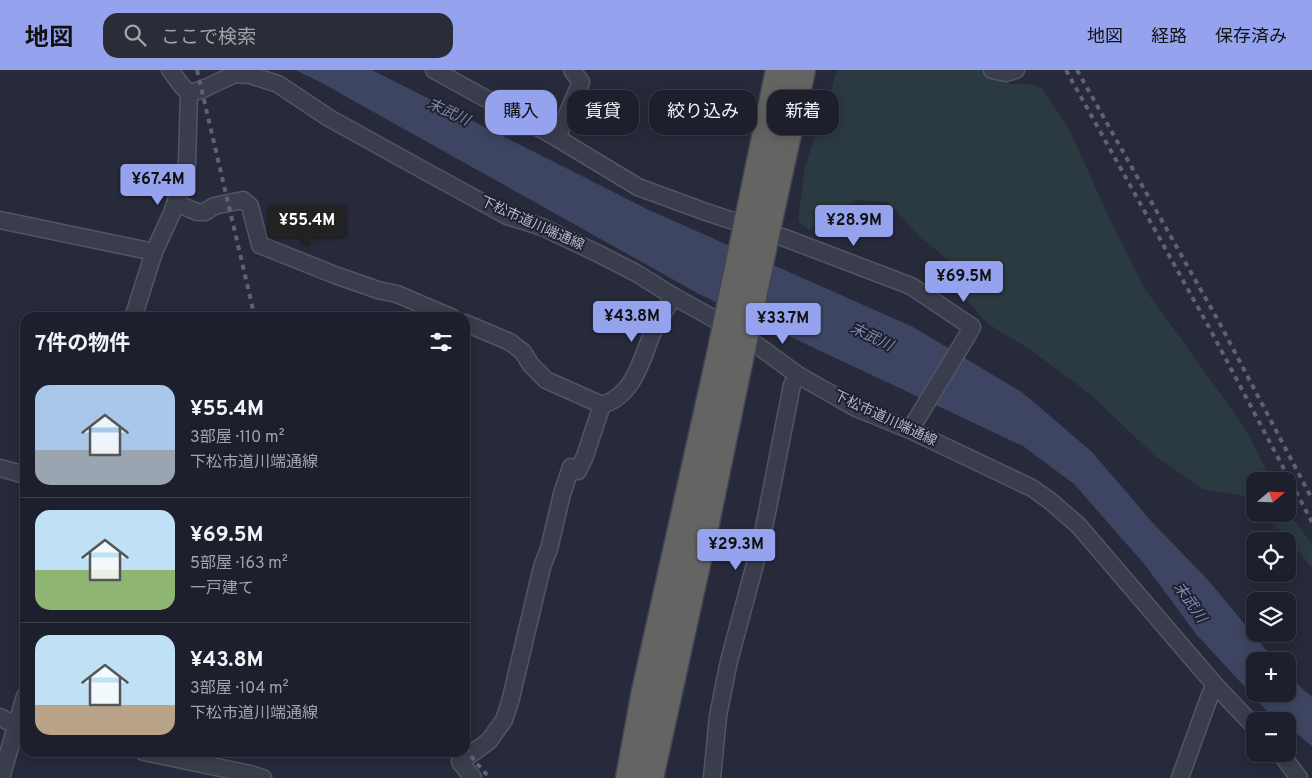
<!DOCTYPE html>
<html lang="ja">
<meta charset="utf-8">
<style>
body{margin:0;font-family:Overpass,"Noto Sans JP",sans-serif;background:#2a2d38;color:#f1f3f6;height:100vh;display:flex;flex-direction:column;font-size:19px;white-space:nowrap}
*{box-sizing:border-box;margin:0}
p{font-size:16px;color:#a0a3a9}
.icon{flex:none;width:28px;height:28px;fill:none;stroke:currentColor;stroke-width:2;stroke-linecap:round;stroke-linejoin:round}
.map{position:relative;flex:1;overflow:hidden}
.drawer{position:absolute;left:20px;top:242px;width:450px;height:445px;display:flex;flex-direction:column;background:#1d202c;border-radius:15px;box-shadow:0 2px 12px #0003,0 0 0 1px #3b3e48}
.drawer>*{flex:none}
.banner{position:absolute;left:485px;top:20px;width:475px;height:45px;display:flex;gap:10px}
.needle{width:32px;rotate:71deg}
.controls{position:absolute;left:1246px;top:402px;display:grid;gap:10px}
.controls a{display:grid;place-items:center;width:50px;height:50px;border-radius:10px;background:#1d202c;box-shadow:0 2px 12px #0003,0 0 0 1px #3b3e48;font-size:25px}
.price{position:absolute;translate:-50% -42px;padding:0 11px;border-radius:5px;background:#95a2ed;color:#111;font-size:16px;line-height:32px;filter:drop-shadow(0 1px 2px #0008)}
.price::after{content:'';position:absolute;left:50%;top:30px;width:15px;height:11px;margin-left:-8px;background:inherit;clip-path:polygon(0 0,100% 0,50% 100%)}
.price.active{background:#222;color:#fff}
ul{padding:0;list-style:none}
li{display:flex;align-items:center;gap:15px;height:125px;padding:0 15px}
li+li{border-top:1px solid #3b3e48}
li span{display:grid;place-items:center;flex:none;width:140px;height:100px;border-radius:15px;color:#555}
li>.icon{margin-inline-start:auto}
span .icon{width:60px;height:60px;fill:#fffc;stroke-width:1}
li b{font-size:21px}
h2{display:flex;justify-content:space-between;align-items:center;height:60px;padding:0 15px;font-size:21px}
.tag{padding:0 18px;border-radius:15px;background:#1d202c;box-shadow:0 2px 12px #0003,0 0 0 1px #3b3e48;font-size:18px;line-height:45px}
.tag.active{background:#95a2ed;color:#111}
header{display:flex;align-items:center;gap:30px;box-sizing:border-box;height:70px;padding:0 25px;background:#95a2ed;color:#111}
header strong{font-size:24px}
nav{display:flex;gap:28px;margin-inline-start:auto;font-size:18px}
.search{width:350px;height:45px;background:#2a2d38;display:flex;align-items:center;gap:12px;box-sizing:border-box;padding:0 18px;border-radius:15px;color:#a0a3a9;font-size:19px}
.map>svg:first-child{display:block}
.green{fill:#2b3940}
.water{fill:#3e4562}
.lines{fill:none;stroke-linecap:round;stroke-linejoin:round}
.minor-casing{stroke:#525564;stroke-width:19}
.trunk-casing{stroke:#424554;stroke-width:29}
.minor{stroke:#3a3d4c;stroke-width:16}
.trunk{stroke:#646462;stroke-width:26}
.rail{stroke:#5f6274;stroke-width:4;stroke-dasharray:5 5;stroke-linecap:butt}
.trunk-bridge-casing{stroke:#424554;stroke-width:29;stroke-linecap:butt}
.trunk-bridge{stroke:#646462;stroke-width:26}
.labels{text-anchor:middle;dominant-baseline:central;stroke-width:4;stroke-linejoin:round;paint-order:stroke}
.street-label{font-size:14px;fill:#b6b9c7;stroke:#1f2231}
.water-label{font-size:15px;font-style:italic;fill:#8189ab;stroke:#1f2231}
</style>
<header>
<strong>地図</strong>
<div class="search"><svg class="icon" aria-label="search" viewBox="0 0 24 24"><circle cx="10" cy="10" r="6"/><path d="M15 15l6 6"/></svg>ここで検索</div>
<nav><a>地図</a><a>経路</a><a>保存済み</a></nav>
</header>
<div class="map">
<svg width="1312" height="708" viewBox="0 0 1312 708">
<rect width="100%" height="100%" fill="#272a3b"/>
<g class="green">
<polygon points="837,0 992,0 995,9 1010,14 1029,14 1042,18 1069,59 1106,141 1145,219 1245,358 1272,411 1255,411 1255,437 1244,426 1202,419 1154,385 1090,324 1032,281 987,253 964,227 949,191 918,165 888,132 856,130 829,145 809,160 798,151 805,96 831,21"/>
<polygon points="1288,442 1312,474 1312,498 1287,467 1263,444 1288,444"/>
</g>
<polygon class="water" points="295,0 372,0 649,140 913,257 1023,323 1092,382 1152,452 1209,511 1275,591 1255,591 1255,624 1288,624 1288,606 1312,627 1312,676 1288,657 1288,651 1281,651 1266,640 1196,564 1145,495 1074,414 1023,376 699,224 320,12"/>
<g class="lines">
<defs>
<g id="minor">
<polyline points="170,0 182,16 189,23 201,20 235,4 250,5 278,14 329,48 423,100 507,146 542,157 597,183 636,203 673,226 709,246 750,270 798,305 856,338 910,360 1032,418 1049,430 1078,455 1215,615 1255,657"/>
<polyline points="434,0 557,68 638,117 706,142 785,168 911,216 972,257 967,266 910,360"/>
<polyline points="992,0 1006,3 1016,0"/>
<polyline points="557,68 581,12 572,0"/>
<polyline points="176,133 197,142 205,142 214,136 243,130 250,136 260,175 335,205 378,220 397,224 453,248"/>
<polyline points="0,150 154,182"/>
<polyline points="133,248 154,182 172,143 181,116 187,93 189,23"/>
<path d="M 465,253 L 510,272 L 523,282 L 531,295 L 546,310 L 602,335 C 634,325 641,291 652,264 C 658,251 666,239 673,226"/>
<polyline points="0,398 25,405"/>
<polyline points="0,647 16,656 25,658"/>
<polyline points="144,682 250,704 263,708"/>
<polyline points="1281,684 1299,708"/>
<polyline points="1,708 25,626"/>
<polyline points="473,708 460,692 489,671 504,650 510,632 542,497 549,479 562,424 571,397 578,401 585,386 602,335"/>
<polyline points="712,708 718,646 729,591 762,468 792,315 798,305"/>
<polyline points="1180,708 1210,625 1215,615"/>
</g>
<g id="trunk">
<polyline points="750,140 779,0"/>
<polyline points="770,146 802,0"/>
<polyline points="629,708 645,621 721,280"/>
<polyline points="650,708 706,453 739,293"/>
</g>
</defs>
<use href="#minor" class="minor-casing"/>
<use href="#trunk" class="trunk-casing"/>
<use href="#minor" class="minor"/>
<use href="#trunk" class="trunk"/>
<g class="rail">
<polyline points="197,0 255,248"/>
<polyline points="1066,0 1210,259 1312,452"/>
<polyline points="1077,0 1219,252 1312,429"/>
<polyline points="465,678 478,695 490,708"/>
</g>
<defs>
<g id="trunk-bridge">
<polyline points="721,280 750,140"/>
<polyline points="739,293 770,146"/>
</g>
</defs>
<use href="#trunk-bridge" class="trunk-bridge-casing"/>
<use href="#trunk-bridge" class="trunk-bridge"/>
</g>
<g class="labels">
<g class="street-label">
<text transform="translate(532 154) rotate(24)">下松市道川端通線</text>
<text transform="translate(885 349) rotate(25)">下松市道川端通線</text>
</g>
<g class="water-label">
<text transform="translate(448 43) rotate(25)">末武川</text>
<text transform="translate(871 268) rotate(26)">末武川</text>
<text transform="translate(1189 533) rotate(55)">末武川</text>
</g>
</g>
</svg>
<div class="controls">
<a><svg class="needle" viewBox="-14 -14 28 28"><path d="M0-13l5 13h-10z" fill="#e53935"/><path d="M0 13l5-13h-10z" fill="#a0a3a9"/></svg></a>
<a><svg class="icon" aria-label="locate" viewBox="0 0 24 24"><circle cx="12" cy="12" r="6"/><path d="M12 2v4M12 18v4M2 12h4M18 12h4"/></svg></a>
<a><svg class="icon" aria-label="layers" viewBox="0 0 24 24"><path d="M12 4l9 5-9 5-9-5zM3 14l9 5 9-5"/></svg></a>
<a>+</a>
<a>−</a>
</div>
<b class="price" style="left:158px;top:136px">¥67.4M</b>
<b class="price active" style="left:307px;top:177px">¥55.4M</b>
<b class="price" style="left:854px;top:177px">¥28.9M</b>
<b class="price" style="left:964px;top:233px">¥69.5M</b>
<b class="price" style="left:632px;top:273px">¥43.8M</b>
<b class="price" style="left:783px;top:275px">¥33.7M</b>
<b class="price" style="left:736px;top:501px">¥29.3M</b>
<div class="banner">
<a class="tag active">購入</a>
<a class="tag">賃貸</a>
<a class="tag">絞り込み</a>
<a class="tag">新着</a>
</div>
<section class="drawer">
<h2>7件の物件<svg class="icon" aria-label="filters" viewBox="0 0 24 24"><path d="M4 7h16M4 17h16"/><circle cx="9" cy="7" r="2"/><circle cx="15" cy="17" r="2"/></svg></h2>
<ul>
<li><span style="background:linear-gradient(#a9c7e8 65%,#9aa5b1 0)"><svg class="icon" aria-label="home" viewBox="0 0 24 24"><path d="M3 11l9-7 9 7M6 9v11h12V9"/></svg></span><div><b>¥55.4M</b><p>3部屋 · 110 m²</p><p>下松市道川端通線</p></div></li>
<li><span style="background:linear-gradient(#bfe0f5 60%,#8fb573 0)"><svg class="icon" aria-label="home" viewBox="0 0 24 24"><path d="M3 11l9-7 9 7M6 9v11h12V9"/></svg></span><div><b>¥69.5M</b><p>5部屋 · 163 m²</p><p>一戸建て</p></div></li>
<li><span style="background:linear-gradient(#bfe0f5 70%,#b9a48a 0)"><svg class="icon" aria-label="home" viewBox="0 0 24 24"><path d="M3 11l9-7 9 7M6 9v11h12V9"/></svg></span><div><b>¥43.8M</b><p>3部屋 · 104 m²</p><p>下松市道川端通線</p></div></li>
</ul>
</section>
</div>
